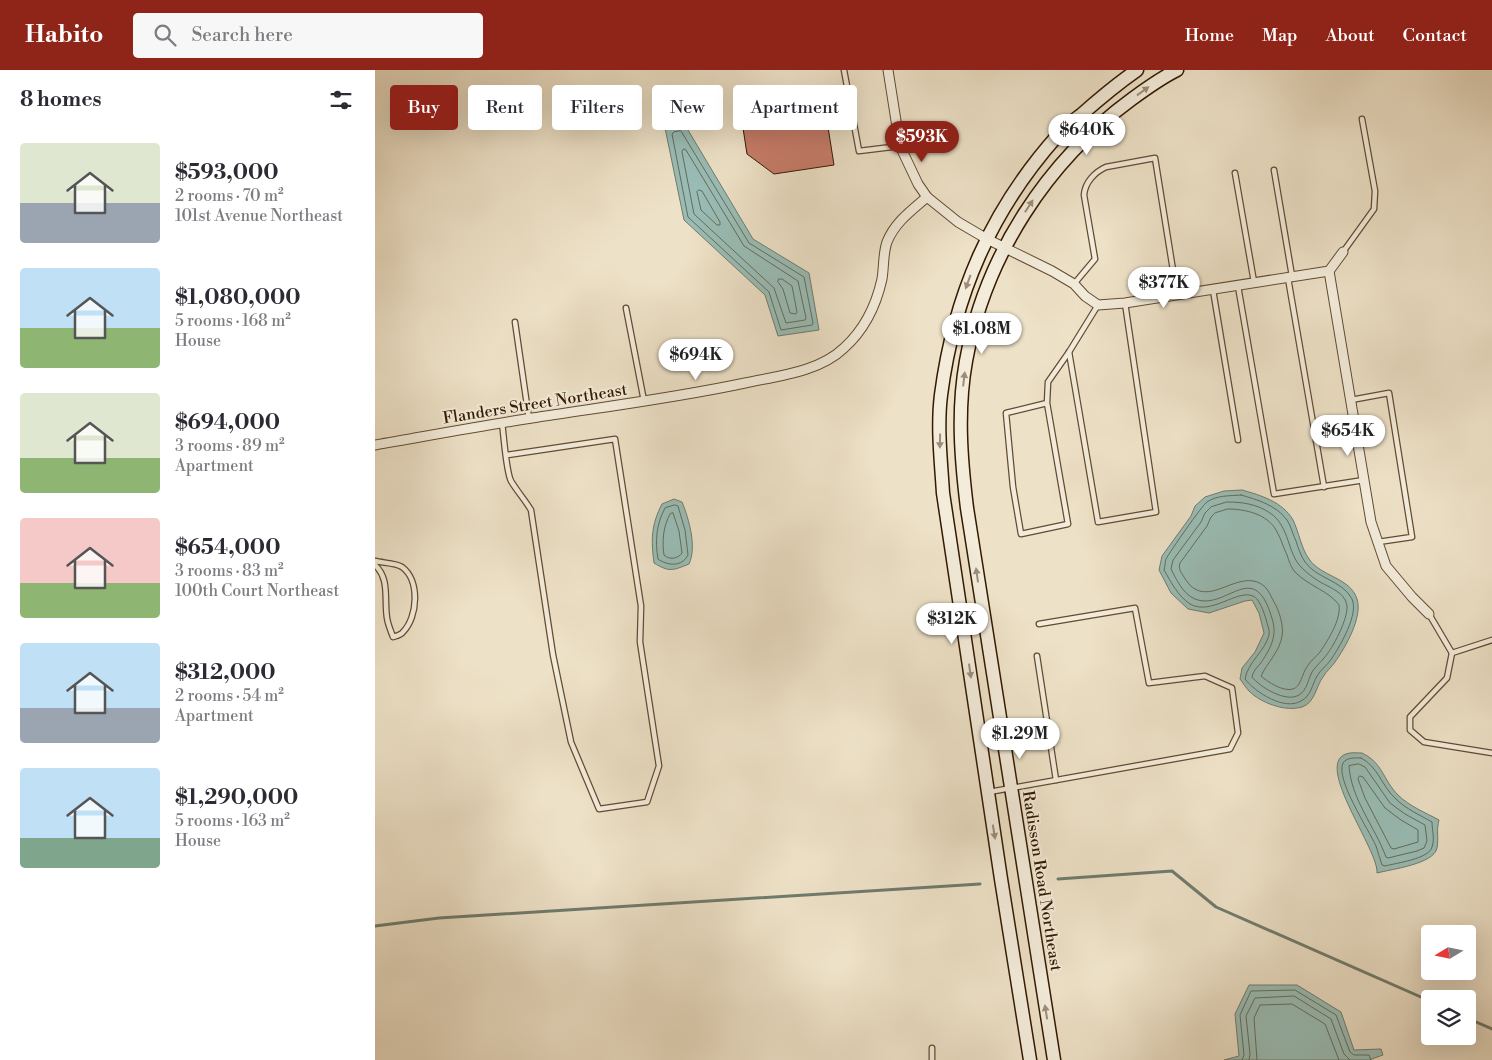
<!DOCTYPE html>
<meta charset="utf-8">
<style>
body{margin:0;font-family:"Libre Bodoni",serif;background:#f7f7f7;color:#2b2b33;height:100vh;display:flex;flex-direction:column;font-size:19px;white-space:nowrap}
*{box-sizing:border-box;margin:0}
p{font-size:16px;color:#7c7c81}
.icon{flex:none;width:28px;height:28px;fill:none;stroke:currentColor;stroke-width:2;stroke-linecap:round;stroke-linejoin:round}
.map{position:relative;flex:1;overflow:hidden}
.drawer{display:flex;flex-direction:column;background:#fff;width:375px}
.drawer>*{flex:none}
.banner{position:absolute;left:15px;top:15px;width:475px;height:45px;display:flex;gap:10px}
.needle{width:32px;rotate:260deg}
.tools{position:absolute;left:1046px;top:855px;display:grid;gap:10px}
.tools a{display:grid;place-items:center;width:55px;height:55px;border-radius:5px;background:#fff;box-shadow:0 5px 20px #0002;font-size:25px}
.price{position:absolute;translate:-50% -42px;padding:0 11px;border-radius:18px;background:#fff;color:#222;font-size:16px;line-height:32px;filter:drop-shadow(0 1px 2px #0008)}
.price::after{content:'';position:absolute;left:50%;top:30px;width:15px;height:11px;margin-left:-8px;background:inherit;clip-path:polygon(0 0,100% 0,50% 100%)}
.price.selected{background:#8f2418;color:#fff}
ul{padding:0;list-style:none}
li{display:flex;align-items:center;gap:15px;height:125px;padding:0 20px}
li span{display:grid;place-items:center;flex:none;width:140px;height:100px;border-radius:5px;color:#555}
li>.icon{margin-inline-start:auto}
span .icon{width:60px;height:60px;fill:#fffc;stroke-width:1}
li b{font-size:21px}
h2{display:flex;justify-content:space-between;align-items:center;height:60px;padding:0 20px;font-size:21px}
.pill{padding:0 18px;border-radius:5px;background:#fff;box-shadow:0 5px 20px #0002;font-size:18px;line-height:45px}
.pill.selected{background:#8f2418;color:#fff}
header{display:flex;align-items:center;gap:30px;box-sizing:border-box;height:70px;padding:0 25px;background:#8f2418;color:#fff}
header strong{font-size:24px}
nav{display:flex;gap:28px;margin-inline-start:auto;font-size:18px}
.search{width:350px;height:45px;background:#f7f7f7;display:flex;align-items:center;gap:12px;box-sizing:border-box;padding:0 18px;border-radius:5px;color:#7c7c81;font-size:19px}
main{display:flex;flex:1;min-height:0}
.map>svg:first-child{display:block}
.water{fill:#99bdb6;stroke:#707b6d}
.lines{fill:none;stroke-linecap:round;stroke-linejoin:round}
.shore{stroke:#666b5b;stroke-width:1}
.stream{stroke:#707b6d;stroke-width:3}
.building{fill:#c77c69;stroke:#331900}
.lane-casing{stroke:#624b32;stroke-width:7}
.street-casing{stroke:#624b32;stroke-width:11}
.secondary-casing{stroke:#331900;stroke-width:15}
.lane{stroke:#f3ecdb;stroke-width:4.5}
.street{stroke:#f3ecdb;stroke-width:9}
.secondary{stroke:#f3ecdb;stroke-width:12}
.oneway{fill:#9d8d78}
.labels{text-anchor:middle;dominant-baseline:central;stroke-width:4;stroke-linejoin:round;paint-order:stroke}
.street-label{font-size:16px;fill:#331900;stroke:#f3ecdb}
</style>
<header>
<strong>Habito</strong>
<div class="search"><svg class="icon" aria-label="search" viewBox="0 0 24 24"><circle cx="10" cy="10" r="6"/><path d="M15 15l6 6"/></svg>Search here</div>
<nav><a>Home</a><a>Map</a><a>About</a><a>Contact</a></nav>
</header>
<main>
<section class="drawer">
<h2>8 homes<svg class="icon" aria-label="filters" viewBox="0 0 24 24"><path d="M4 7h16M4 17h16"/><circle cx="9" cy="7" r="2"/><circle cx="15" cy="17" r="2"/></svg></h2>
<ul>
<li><span style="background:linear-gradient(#dfe7d0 60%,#9aa5b1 0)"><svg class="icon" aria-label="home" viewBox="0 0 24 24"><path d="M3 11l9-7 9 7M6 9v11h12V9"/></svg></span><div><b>$593,000</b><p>2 rooms · 70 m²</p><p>101st Avenue Northeast</p></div></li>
<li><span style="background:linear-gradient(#bfe0f5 60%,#8fb573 0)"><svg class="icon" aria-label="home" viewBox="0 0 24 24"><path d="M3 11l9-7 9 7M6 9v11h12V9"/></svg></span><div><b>$1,080,000</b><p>5 rooms · 168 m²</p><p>House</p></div></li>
<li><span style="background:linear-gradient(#dfe7d0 65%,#8fb573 0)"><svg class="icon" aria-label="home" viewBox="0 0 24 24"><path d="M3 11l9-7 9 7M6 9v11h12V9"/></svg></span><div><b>$694,000</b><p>3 rooms · 89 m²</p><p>Apartment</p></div></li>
<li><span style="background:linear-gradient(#f6c9c9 65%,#8fb573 0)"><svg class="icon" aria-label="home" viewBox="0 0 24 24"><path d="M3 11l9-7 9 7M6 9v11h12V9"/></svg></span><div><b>$654,000</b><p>3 rooms · 83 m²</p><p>100th Court Northeast</p></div></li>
<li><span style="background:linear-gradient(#bfe0f5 65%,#9aa5b1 0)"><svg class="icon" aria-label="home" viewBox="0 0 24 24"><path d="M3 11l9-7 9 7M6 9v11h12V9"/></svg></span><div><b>$312,000</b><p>2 rooms · 54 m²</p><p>Apartment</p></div></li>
<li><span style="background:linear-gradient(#bfe0f5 70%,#7fa58c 0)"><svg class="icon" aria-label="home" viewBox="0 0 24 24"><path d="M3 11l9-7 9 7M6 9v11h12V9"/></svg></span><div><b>$1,290,000</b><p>5 rooms · 163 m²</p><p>House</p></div></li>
</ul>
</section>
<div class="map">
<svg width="1117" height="990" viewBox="0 0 1117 990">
<rect width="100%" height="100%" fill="#ede1c7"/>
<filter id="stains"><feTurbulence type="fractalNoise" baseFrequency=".004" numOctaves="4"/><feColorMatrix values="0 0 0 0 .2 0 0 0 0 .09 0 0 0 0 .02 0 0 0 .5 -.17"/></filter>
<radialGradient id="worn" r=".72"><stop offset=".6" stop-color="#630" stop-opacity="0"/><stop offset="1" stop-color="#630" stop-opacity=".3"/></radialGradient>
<g class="water">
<polygon points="310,55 378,169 434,203 444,260 403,266 390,225 309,150 290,58"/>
<path d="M 867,420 C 885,425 908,432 918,450 C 924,462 926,478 934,489 C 946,507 975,507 982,529 C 988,547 970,578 960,592 C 957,597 951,601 948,607 C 941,616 940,633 927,637 C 910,642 886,633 874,621 C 871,618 868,613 865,609 L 867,598 L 880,582 L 889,563 L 884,543 L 877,530 L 870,531 L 834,543 L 813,539 L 796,523 L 784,500 L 787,486 L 816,446 L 820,436 L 830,427 L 849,421 Z"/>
<path d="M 299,429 L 307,432 C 314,449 322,477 314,494 C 297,501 294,502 279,493 C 276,470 276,455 287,434 Z"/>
<path d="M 987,683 C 1008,693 1008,710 1023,725 C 1034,736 1051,743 1064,750 C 1061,760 1064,768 1062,778 C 1059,794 1017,799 1002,803 C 1004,780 939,695 971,684 C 976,682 982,683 987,683 Z"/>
<polygon points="874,915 922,915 966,942 979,980 1006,979 1008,985 994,990 849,990 864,986 860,944"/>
</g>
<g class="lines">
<g class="shore">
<polygon points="306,61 374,173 429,207 438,253 437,255 406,260 394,222 313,147 297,64 299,62"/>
<polygon points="309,79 311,80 369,176 423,211 431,248 430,250 411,253 399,218 319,144 307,82"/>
<polygon points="324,120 327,121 345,152 345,155 342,155 326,140 322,122"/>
<polygon points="404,209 407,209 417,216 422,242 421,244 415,243 408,219 403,212"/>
<path d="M 866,425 C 883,430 901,435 912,450 C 916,456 918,465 921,471 C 923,478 926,486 930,492 C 942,509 967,510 977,529 C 984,544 965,576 957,588 C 953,595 946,599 942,606 C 937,615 936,626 926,631 C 909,641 880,622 870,609 C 873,592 890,581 894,565 C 895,560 892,554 891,549 C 889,543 885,529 878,526 C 862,519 836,546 815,534 C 803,526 796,512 789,500 C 790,497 790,492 791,489 C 794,483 828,434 832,432 C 842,425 855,426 866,425 Z"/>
<path d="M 852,432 C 867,432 882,434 895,443 C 915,456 912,484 927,498 C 931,502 937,507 942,510 C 952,517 970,521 972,536 C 973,549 958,578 949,588 C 945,593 940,597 937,602 C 933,610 932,620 924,625 C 911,633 885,617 877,607 C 878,602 881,598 885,594 C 894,581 902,568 898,552 C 880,484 852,542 820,529 C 808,524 801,509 796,499 L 798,490 L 826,452 L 830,443 L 836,437 Z"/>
<path d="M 300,435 L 303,436 L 310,460 L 313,485 C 307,497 293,496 283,489 C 280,471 281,455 290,438 Z"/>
<path d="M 853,439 C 870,439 892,444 901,460 C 906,468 908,477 912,485 C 914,491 916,498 921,503 C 934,516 954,521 964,535 C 966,550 953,570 945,582 C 941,587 935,591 932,597 C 927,603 926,617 918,619 C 908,622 893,612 886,606 C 892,593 905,581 907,566 C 909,556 904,540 899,532 C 896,527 894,520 889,516 C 863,495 831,545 809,507 C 806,502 803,499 805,493 L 832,456 L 836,447 L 840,443 Z"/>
<path d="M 298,443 L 304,461 L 307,483 C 303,489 294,490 289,485 C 287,471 288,457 295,444 Z"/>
<path d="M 986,688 C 1003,696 1007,717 1021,729 C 1031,739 1045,745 1057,752 C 1057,760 1060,769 1057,777 C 1054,789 1021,793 1010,796 L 1007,795 C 1005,789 1003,782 1001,776 C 994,760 960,709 968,693 C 972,687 980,688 986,688 Z"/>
<path d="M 984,694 L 990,697 L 1015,733 L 1030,744 L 1050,755 L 1052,771 L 1049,778 L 1042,781 L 1013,788 L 1011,787 C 1000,757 976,729 974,696 Z"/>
<polygon points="985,706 988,707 1010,738 1026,750 1043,760 1043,772 1019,779 1016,778 990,728 983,709"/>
<polyline points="867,990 869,985 865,945 876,921 920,920 961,945 975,982 979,985 994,985 996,990"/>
<polyline points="874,990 875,984 871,946 880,928 919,926 956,949 969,984 975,990"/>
<polyline points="882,990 879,948 885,935 917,934 950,954 964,990"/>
</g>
<g class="stream">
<polyline points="683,809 797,801 841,837 1055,931"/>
<polyline points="0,856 64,848 605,814"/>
<polyline points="1092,948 1117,959"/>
</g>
</g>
<polygon class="building" points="447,19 459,95 399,104 372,84 364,32"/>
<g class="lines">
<defs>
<g id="lane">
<polyline points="469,0 484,81 525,76"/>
<polyline points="899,100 917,206"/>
<polyline points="860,103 879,212"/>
<polyline points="968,182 999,139 1000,121 987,49"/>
<polyline points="913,208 949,417"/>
<path d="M 699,214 L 720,189 L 709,125 C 710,112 720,102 731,97 L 780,88 L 802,225"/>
<polyline points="863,216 899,424 989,410"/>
<polyline points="838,220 863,370"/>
<polyline points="251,238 269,331"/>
<polyline points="140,252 154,349"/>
<polyline points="694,282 723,452 781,442 750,233"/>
<polyline points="976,330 1014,323 1037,467 1003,472"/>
<polyline points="672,333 693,454 646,464 638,417 631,343 672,333 673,312 694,282 723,235"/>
<path d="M 127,353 C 129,367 131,401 136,411 C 142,421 150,430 156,440 L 178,585 L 196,672 L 224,739 L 272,732 L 284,696 L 265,572 L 266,536 L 240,369 L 132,385"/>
<path d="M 0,491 C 8,493 21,493 27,497 C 45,510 43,547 28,562 C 26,565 21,566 18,567 C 16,561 13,555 12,548 C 9,529 15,509 0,495"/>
<polyline points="1054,544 1077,583 1117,570"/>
<polyline points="1077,583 1072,608 1035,647 1035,660 1049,672 1117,683"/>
<polyline points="662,586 681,710"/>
<polyline points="614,722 855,679 863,663 857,618 830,606 774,613 760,538 664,554"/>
<polyline points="557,990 557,978"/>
</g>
<g id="street">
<polyline points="513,0 525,76 543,114 552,127 583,152 612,169 677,201 699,214 710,226 723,235 750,233 954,201 968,182"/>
<polyline points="954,201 996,452 1011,496 1037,527 1054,544"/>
<path d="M 0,375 C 52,366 105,356 157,348 C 228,337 300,328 370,313 C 403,306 444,302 469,278 C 489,260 501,236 507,209 C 509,197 508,183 512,172 C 520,152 537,140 552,127"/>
</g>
<g id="secondary">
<path d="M 655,990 L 626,809 L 568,423 C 566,391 562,357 566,325 C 579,225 616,140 683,65 C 689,57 698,51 706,45 C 724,29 742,14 762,0"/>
<path d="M 679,990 L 592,438 C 586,389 582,341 591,291 C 610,186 672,91 757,29 C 772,18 786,8 802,0"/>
</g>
</defs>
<use href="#lane" class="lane-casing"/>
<use href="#street" class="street-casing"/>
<use href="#secondary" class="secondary-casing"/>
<use href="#lane" class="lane"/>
<use href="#street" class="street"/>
<use href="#secondary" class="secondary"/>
</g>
<defs><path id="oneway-solid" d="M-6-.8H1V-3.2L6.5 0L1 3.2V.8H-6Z" transform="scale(1.25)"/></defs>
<g class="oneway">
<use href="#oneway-solid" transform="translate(768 21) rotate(-36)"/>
<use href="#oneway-solid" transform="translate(654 136) rotate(-57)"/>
<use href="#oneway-solid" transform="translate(593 212) rotate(110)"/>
<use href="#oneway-solid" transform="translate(589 309) rotate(-83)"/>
<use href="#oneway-solid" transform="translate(565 371) rotate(91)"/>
<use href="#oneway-solid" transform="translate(602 505) rotate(-98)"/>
<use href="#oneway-solid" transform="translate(595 601) rotate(82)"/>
<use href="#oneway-solid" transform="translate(619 762) rotate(81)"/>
<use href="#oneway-solid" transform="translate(671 942) rotate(-99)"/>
</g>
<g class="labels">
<g class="street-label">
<text transform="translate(160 334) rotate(-9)">Flanders Street Northeast</text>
<text transform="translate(667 811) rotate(81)">Radisson Road Northeast</text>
</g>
</g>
<rect width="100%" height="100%" filter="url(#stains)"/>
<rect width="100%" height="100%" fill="url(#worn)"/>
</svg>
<div class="tools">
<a><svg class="needle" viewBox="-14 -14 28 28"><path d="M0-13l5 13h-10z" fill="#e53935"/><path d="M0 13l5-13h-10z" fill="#7c7c81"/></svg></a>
<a><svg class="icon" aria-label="layers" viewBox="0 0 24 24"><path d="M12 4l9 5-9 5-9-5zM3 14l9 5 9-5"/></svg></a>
</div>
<b class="price" style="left:712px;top:86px">$640K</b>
<b class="price selected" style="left:547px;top:93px">$593K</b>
<b class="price" style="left:789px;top:239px">$377K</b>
<b class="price" style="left:607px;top:285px">$1.08M</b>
<b class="price" style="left:321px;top:311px">$694K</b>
<b class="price" style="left:973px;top:387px">$654K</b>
<b class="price" style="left:577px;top:575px">$312K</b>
<b class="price" style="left:645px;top:690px">$1.29M</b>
<div class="banner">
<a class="pill selected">Buy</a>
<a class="pill">Rent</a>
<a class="pill">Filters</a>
<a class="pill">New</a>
<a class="pill">Apartment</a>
</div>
</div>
</main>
